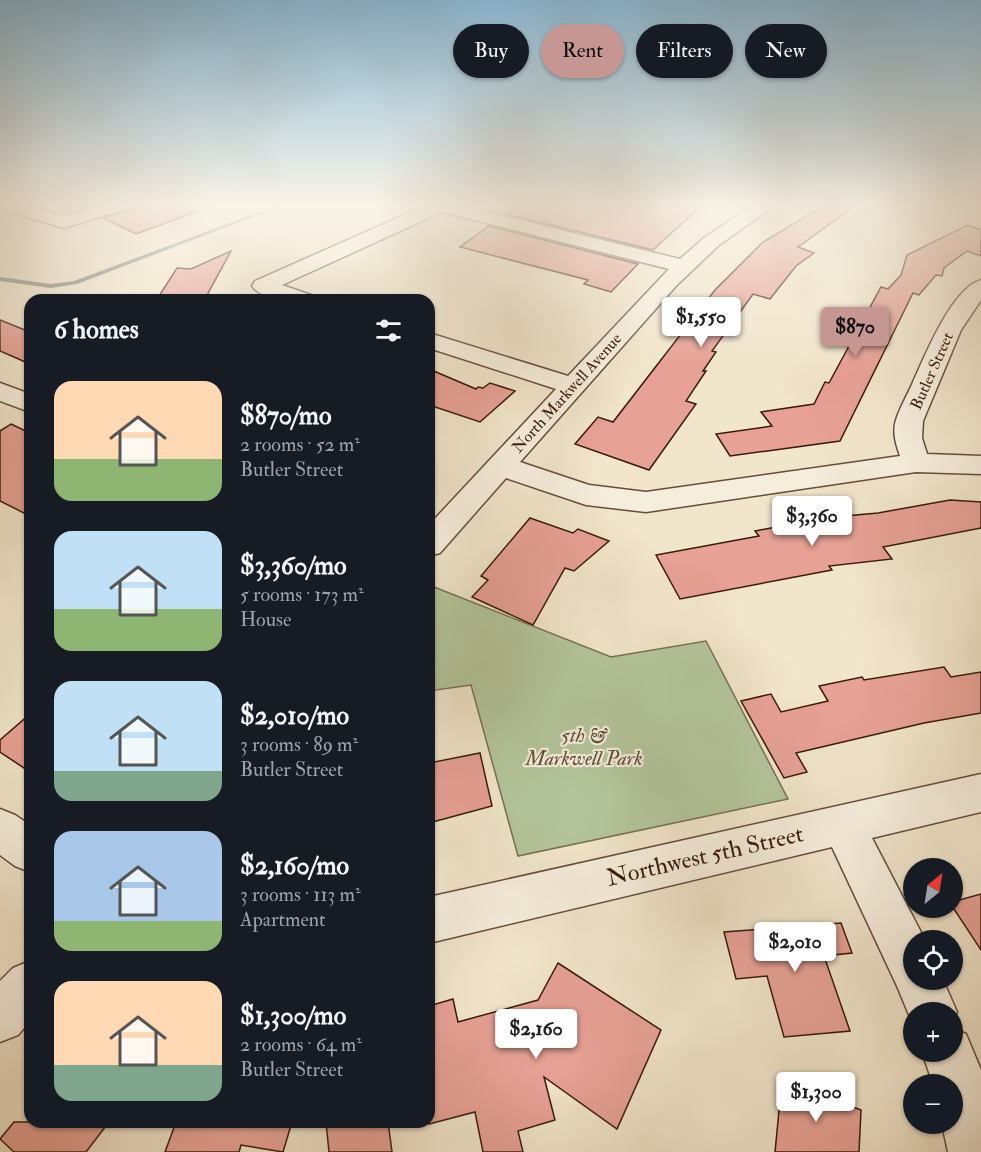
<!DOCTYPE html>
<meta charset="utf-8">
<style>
body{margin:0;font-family:"IM FELL Double Pica",serif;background:#242831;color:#f1f3f6;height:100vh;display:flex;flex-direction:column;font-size:22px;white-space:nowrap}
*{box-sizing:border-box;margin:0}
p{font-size:20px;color:#9ea1a6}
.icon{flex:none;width:33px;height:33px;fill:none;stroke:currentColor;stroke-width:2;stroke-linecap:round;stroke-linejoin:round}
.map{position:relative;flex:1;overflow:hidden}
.sheet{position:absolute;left:24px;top:294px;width:411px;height:834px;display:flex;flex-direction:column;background:#171b24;border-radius:18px;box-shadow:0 2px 4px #0004}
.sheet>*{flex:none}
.banner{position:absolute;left:453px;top:24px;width:438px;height:54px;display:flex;gap:12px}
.needle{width:39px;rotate:30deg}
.fabs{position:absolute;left:903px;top:858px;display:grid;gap:12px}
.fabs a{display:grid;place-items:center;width:60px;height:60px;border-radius:50%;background:#171b24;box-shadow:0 2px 4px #0004;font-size:30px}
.price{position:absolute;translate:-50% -51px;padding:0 14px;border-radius:6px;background:#fff;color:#222;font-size:20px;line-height:39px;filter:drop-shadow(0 2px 3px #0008)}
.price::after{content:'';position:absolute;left:50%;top:36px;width:18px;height:14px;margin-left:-9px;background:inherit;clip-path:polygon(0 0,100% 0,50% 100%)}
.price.current{background:#c59692;color:#111}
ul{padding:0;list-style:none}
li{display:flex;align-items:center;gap:18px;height:150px;padding:0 30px}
li span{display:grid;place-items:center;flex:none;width:168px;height:120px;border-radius:18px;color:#555}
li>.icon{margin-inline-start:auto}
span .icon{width:72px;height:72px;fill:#fffc;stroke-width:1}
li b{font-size:26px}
h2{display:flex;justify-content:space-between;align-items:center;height:72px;padding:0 30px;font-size:26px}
.tag{padding:0 21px;border-radius:27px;background:#171b24;box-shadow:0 2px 4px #0004;font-size:21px;line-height:54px}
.tag.current{background:#c59692;color:#111}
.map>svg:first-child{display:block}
.green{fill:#b4c69c;stroke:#767054;stroke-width:1.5}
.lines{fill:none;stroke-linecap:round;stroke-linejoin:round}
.stream{fill:#737d73;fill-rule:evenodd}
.building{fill:#e7a195;stroke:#381a0b;stroke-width:1.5}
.minor-casing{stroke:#664d3b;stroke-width:3}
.minor{fill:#f6eedd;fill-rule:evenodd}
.labels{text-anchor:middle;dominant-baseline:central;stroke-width:4.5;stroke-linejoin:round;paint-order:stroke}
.far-street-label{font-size:16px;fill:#381a0b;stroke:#f6eedd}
.park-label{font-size:20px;font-style:italic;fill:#5d4e36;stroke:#f6eedd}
.near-street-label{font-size:24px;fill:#381a0b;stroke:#f6eedd}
</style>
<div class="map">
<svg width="981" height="1152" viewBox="0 0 981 1152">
<rect width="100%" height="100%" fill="#f1e5cb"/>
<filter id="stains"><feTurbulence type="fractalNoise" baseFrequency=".00333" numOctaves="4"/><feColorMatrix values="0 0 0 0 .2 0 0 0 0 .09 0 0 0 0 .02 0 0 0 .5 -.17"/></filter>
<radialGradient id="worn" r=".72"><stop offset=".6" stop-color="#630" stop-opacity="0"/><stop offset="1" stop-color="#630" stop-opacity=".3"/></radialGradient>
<polygon class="green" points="429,585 611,657 706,641 788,799 518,856 471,685 429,691"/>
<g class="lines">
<polygon class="stream" points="281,204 287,204 77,284 51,288 0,281 0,277 51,284 74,281"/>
</g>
<g class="building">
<polygon points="132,204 210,204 211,206 136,234 103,218 129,210"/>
<polygon points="521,204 703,204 653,250 506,214"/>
<polygon points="827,204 858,204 798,247 814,253 796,266 770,299 753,294 712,351 716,352 703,371 706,371 686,401 696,404 649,470 575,444 598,417 613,422 715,290 763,242"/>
<polygon points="968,225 981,230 981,256 967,251 944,268 942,276 936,275 919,295 913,293 840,441 730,456 716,434 772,426 761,412 814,404 825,382 829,383 881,287 888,289 901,275 907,255"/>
<polygon points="489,226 638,264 611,292 584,284 588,280 460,247"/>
<polygon points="231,251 206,297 159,296 177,268 191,269"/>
<polygon points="0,320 30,332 30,364 0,351"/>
<polygon points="429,369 476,389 478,387 483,388 490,383 515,391 480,422 429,405"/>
<polygon points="11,424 30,433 30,516 0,501 0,431"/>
<polygon points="950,500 981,502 981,528 883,547 892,559 829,566 832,570 680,599 656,555 759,536 755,531 822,518 878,513"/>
<polygon points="530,518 573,533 578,529 609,541 574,571 565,568 533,625 472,597 488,580 481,576"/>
<polygon points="944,667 951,677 981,672 981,713 924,723 796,753 807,772 784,778 741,701 771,694 781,712 828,701 819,686 862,677 864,680"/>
<polygon points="30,714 30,772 0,752 0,740"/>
<polygon points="480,753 492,806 429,823 429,763"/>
<polygon points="981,894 981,950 952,906 952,902"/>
<polygon points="841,923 852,953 824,956 850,1031 784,1037 767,976 736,979 724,932"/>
<polygon points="558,963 661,1030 617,1129 544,1077 555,1120 518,1131 523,1152 483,1152 475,1112 429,1124 429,1006 453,999 458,1022 538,1000"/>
<polygon points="782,1080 861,1110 859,1152 775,1152"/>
<polygon points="14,1122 109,1122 86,1152 14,1152 0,1139"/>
<polygon points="176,1122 292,1122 283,1152 241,1145 239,1152 165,1152"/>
<polygon points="326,1122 388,1122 392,1152 329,1152"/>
</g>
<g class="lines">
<defs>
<g id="minor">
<polygon points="0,204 22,204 64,216 102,204 130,204 128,208 64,228 0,209"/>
<path d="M 429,204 L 455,204 L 680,259 L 705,237 L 755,204 L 777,204 L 719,245 L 676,286 L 520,462 L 589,485 L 646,492 L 900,456 C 896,444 892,433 896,420 C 900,407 908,394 913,382 C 925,356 952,288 981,280 L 981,300 L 961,330 L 923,421 L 922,438 L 927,454 L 981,456 L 981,474 L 916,472 L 646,512 L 586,505 L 506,478 L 440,553 L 429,556 L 429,525 L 556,389 L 429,348 L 429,333 L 568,376 L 669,269 L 442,212 L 282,285 L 311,295 L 314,300 C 297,300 263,302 252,286 L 255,281 Z"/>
<polygon points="0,383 30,394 30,412 0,401"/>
<polygon points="981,774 981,812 872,838 925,940 914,940 914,980 943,980 957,1012 952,1022 952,1012 914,1012 914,1027 897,986 832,847 429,943 429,897"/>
<polygon points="0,809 15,815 30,825 30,872 15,866 0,855"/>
<polygon points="30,961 30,1021 18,1035 0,1042 0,981 13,968"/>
<polygon points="952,1028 966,1034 981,1070 981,1152 948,1152 942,1124 952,1124 952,1084 933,1084 922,1052 952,1052"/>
</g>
</defs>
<use href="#minor" class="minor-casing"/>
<use href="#minor" class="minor"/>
</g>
<linearGradient id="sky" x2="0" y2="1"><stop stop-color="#89b8d5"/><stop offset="0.56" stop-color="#f9f3e8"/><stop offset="1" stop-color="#f9f3e8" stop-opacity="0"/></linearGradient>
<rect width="981" height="365" fill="url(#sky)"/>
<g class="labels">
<g class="far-street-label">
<text transform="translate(932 371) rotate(-66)">Butler Street</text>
<text transform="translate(567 393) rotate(-48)">North Markwell Avenue</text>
</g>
<g class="park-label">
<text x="584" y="735">5th &amp;<tspan x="584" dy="23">Markwell Park</tspan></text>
</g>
<g class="near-street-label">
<text transform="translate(705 856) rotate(-13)">Northwest 5th Street</text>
</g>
</g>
<rect width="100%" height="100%" filter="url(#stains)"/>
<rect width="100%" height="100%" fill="url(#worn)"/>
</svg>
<div class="fabs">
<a><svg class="needle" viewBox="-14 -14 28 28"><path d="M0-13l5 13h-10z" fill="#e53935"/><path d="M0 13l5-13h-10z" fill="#9ea1a6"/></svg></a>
<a><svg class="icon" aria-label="locate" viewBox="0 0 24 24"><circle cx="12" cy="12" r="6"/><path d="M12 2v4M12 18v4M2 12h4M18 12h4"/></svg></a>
<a>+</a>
<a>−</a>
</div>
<b class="price" style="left:701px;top:348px">$1,550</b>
<b class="price current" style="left:855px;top:358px">$870</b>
<b class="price" style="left:812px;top:547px">$3,360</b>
<b class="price" style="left:795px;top:973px">$2,010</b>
<b class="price" style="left:536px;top:1060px">$2,160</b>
<b class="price" style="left:816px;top:1123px">$1,300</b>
<div class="banner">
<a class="tag">Buy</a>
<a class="tag current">Rent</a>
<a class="tag">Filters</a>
<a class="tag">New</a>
</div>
<section class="sheet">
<h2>6 homes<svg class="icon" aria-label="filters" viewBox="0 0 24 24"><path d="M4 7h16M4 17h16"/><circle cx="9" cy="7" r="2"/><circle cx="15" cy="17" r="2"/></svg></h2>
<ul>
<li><span style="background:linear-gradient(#ffd9b3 65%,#8fb573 0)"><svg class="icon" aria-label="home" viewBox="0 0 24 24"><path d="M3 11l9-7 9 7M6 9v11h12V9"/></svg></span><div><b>$870/mo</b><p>2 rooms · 52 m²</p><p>Butler Street</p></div></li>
<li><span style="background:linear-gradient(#bfe0f5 65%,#8fb573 0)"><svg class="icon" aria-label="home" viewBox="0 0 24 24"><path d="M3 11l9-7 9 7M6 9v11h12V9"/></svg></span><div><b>$3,360/mo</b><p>5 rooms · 173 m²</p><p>House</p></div></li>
<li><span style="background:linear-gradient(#bfe0f5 75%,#7fa58c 0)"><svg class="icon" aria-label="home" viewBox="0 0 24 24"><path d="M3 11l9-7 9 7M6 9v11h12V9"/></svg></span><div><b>$2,010/mo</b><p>3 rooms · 89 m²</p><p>Butler Street</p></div></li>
<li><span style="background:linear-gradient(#a9c7e8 75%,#8fb573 0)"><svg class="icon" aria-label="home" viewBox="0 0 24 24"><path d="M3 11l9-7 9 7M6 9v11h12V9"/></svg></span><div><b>$2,160/mo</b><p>3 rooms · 113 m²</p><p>Apartment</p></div></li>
<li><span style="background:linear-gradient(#ffd9b3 70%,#7fa58c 0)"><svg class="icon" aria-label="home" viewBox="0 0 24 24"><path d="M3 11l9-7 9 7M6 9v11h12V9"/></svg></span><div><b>$1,300/mo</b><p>2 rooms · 64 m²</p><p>Butler Street</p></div></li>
</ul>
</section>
</div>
